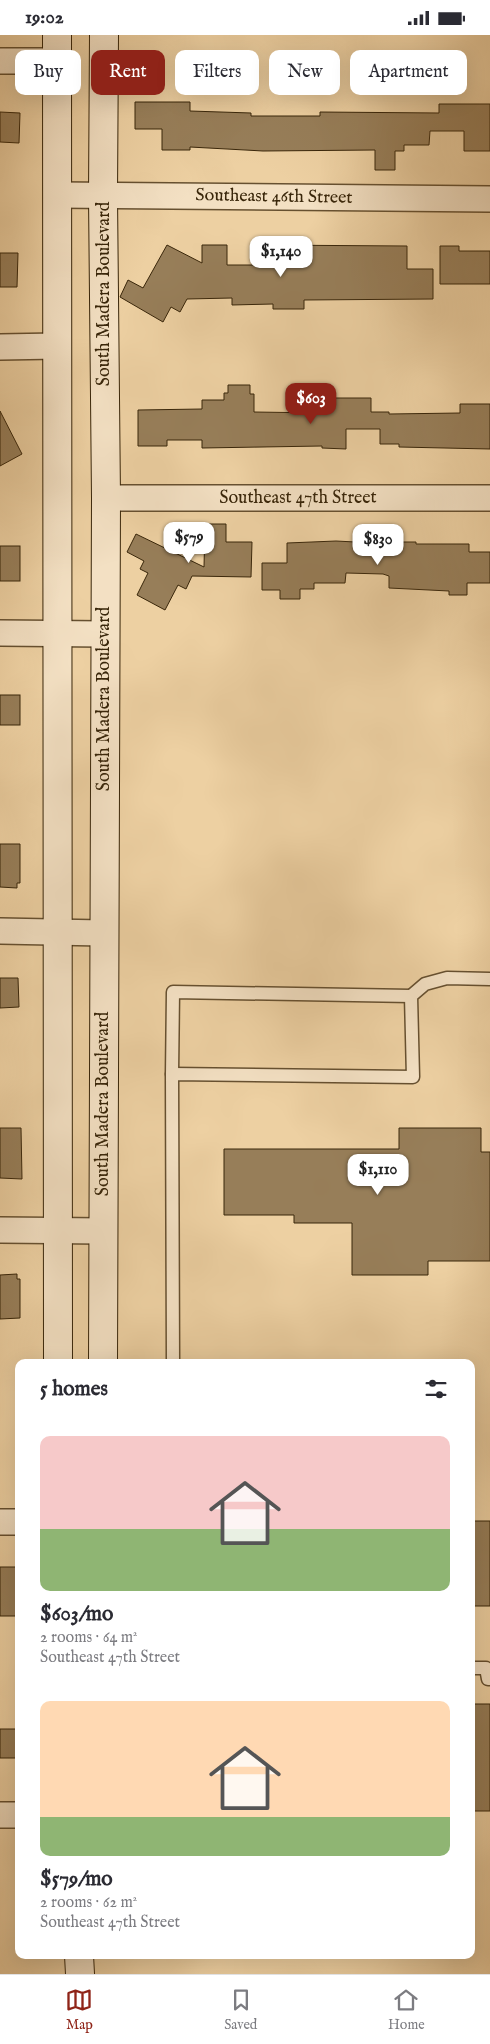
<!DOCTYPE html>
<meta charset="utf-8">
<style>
body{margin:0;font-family:"IM FELL English",serif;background:#f7f7f7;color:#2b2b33;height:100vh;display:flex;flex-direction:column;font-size:19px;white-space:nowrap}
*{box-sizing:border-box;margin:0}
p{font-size:16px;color:#7c7c81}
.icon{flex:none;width:28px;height:28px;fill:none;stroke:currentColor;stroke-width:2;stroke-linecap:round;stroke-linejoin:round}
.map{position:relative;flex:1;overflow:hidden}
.panel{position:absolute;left:15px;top:1324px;width:460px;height:600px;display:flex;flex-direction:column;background:#fff;border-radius:10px;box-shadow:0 5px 20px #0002}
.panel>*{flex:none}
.top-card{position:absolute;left:15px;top:15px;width:460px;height:45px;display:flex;gap:10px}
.price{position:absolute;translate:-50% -42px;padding:0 11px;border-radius:10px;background:#fff;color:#222;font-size:16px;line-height:32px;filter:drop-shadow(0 1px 2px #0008)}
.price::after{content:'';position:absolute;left:50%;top:30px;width:15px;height:11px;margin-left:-8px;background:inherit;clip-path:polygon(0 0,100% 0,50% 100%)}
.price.on{background:#8f2418;color:#fff}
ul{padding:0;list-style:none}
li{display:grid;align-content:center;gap:10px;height:265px;padding:0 25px}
li span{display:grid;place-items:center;height:155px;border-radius:10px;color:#555}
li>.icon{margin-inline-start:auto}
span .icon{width:90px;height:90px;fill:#fffc;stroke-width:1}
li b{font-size:21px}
h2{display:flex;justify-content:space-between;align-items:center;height:60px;padding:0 25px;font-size:21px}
.pill{padding:0 18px;border-radius:10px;background:#fff;box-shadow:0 5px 20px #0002;font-size:18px;line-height:45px}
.pill.on{background:#8f2418;color:#fff}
.status{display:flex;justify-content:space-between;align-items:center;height:35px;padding:0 25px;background:#fff;direction:ltr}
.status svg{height:14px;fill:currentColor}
.menu{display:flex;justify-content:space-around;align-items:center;height:70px;border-top:1px solid #e1e1e2;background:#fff;font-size:14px;color:#7c7c81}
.menu a{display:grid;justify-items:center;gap:2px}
.menu .on{color:#8f2418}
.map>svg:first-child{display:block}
.building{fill:#977e59;stroke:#39260a}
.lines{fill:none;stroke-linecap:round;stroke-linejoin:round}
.lane-casing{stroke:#665030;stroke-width:15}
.street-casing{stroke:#665030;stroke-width:28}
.secondary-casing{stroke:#39260a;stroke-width:30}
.lane{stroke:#f3e0c3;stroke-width:12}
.street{stroke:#f3e0c3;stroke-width:25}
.secondary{stroke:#f3e0c3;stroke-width:28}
.labels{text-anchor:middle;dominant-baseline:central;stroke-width:4.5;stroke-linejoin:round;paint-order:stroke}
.street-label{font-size:18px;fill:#39260a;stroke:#f3e0c3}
</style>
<div class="status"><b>19:02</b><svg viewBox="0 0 49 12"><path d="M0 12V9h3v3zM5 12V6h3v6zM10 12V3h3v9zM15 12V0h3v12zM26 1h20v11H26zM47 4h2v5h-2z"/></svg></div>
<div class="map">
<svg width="490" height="1939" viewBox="0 0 490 1939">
<rect width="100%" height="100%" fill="#edd0a2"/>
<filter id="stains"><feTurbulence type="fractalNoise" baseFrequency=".004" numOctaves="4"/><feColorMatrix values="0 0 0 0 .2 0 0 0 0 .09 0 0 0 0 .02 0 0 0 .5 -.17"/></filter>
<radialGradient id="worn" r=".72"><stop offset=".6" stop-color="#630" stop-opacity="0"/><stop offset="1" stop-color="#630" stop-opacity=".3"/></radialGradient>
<g class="building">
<polygon points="135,67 190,67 190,76 251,78 251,81 320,81 320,77 439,78 439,69 490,69 490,116 464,116 464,96 430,96 429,110 404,110 404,116 395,116 395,135 375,135 375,115 263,116 190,112 190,115 162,115 162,94 135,94"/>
<polygon points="0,77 20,78 19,108 0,107"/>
<polygon points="167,210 202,228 202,210 227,210 227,230 262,230 262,210 407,211 407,234 433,234 433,264 304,265 304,274 273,274 273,269 232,270 232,263 187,264 180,277 171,272 163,287 120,262 128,245 143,253"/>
<polygon points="440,211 459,211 459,216 490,216 490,249 440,249"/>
<polygon points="0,218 18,218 17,252 0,252"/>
<polygon points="228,350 250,350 250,359 254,359 254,377 322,378 322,363 371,363 371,377 389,377 389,379 460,378 460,369 490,369 490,414 399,412 399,409 380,409 380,394 346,394 346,414 322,413 322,411 202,413 202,405 167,405 167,411 138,411 138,375 202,374 202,365 224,365 224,358 228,358"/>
<polygon points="0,376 22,419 0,431"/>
<polygon points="205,489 226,489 226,507 252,507 251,542 192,541 186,554 178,550 165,575 137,560 148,538 140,534 144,526 127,517 136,499 204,532"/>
<polygon points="336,506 394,509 394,507 416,507 416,509 469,509 469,517 490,517 490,548 467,548 467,560 449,560 449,556 389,553 389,541 383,539 346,538 345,548 314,548 314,554 300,554 300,564 280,564 280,555 262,555 262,528 287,528 287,508"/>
<rect x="0" y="511" width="20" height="35"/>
<rect x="0" y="660" width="20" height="30"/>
<polygon points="0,809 20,809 20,848 17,848 17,853 0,852"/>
<polygon points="0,943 18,943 19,972 0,973"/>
<polygon points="0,1093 21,1093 22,1144 0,1143"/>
<polygon points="399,1093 481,1093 481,1117 490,1117 490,1226 428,1226 428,1240 352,1240 352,1188 294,1188 294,1180 224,1180 224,1114 399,1114"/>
<polygon points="17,1239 17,1244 20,1244 20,1283 0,1284 0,1240"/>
<rect x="471" y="1486" width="19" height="85"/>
<rect x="0" y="1532" width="19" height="49"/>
<rect x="471" y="1669" width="19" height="107"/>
<polygon points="0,1694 19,1694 17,1723 0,1723"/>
</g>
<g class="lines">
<defs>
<g id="lane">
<polyline points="172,1039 173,957 411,961"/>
<polyline points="173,1328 172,1039 413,1042 411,961 425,949 447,943 490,944"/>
<polyline points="471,1633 486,1633 488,1644 490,1644"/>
</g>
<g id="street">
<polyline points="0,26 57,26"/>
<polyline points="58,160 490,164"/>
<polyline points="0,312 57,311"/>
<polyline points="106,463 490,463"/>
<polyline points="0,598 104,599"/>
<polyline points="0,896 103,898"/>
<polyline points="0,1195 103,1196"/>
<polyline points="0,1487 19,1487"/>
<polyline points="0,1780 19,1780"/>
</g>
<g id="secondary">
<polyline points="57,0 58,1328"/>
<polyline points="103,1328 106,463 103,161 104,0"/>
<polyline points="79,1920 80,1939"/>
</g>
</defs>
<use href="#lane" class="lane-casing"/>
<use href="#street" class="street-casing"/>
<use href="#secondary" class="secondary-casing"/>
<use href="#lane" class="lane"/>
<use href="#street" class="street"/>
<use href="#secondary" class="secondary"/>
</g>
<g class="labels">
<g class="street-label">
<text transform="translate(274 162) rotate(1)">Southeast 46th Street</text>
<text transform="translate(104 259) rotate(-90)">South Madera Boulevard</text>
<text x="298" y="463">Southeast 47th Street</text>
<text transform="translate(104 664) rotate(-90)">South Madera Boulevard</text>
<text transform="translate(103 1069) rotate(-90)">South Madera Boulevard</text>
</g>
</g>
<rect width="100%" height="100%" filter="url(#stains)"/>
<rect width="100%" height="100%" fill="url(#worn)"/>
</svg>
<b class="price" style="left:281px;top:243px">$1,140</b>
<b class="price on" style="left:311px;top:390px">$603</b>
<b class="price" style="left:189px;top:529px">$579</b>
<b class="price" style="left:378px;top:531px">$830</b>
<b class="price" style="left:378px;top:1161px">$1,110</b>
<div class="top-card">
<a class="pill">Buy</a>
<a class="pill on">Rent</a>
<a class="pill">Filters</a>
<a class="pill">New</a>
<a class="pill">Apartment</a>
</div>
<section class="panel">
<h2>5 homes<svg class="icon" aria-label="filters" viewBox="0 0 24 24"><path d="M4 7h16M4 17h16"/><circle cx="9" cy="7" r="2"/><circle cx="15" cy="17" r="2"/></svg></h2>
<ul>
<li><span style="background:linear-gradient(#f6c9c9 60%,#8fb573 0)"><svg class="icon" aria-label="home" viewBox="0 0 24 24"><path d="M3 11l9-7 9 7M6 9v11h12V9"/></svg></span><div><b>$603/mo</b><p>2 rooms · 64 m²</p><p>Southeast 47th Street</p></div></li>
<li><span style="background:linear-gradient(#ffd9b3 75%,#8fb573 0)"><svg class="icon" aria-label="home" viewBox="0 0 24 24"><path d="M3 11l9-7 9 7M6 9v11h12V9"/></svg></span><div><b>$579/mo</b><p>2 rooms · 62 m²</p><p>Southeast 47th Street</p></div></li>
</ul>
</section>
</div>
<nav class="menu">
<a class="on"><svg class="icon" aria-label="map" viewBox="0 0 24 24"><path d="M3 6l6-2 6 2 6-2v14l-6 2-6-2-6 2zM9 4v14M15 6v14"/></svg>Map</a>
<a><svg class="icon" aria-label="saved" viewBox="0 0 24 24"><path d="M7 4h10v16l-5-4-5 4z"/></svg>Saved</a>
<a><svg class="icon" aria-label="home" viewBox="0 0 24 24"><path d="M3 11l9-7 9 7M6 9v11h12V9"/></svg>Home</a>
</nav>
